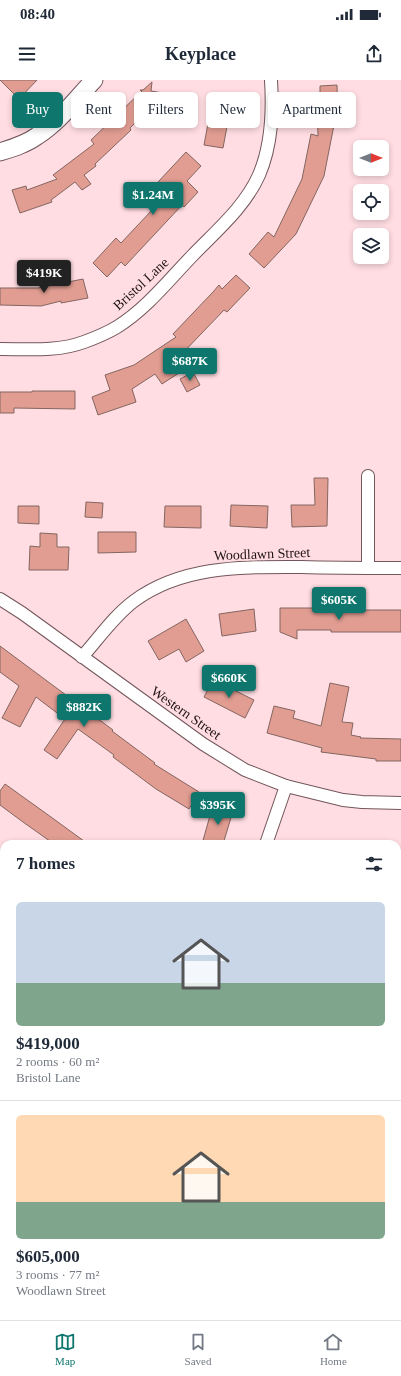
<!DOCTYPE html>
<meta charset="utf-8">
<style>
body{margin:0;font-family:Georgia,serif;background:#f2f2f3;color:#1f2937;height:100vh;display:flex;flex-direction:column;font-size:15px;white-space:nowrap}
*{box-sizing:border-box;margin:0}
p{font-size:13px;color:#747a83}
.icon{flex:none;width:22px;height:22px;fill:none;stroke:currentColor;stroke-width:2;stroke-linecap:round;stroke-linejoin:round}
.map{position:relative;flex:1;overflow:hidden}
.panel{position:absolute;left:0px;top:760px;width:401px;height:480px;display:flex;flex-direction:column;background:#fff;border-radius:12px 12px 0 0;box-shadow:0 2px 6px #0003}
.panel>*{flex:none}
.hud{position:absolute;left:12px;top:12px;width:377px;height:36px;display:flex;gap:8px}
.needle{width:26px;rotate:90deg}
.buttons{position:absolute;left:353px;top:60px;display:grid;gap:8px}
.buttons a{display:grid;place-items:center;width:36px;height:36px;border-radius:6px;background:#fff;box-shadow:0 2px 6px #0003;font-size:20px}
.price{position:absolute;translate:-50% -34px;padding:0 9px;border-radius:4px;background:#0f766e;color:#fff;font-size:13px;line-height:26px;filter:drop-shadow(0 1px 2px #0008)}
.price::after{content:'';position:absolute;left:50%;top:24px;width:12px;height:9px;margin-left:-6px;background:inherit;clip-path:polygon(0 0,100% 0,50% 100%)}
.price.current{background:#222;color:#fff}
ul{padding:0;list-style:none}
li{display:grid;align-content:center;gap:8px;height:212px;padding:0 16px}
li+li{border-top:1px solid #e0e1e3}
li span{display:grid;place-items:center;height:124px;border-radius:6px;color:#555}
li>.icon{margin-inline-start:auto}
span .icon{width:72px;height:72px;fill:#fffc;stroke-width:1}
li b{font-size:17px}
h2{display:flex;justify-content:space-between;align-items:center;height:48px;padding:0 16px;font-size:17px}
.pill{padding:0 14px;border-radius:6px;background:#fff;box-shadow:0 2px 6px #0003;font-size:14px;line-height:36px}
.pill.current{background:#0f766e;color:#fff}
.status{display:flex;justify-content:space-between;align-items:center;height:28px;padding:0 20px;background:#fff;direction:ltr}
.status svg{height:11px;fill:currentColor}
header{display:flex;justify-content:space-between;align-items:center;height:52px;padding:0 16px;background:#fff;font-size:18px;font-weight:600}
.menu{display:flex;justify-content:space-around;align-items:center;height:56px;border-top:1px solid #e0e1e3;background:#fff;font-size:11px;color:#747a83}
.menu a{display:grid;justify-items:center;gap:2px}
.menu .current{color:#0f766e}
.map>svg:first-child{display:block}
.green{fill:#f0c1a5}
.water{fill:#b289b8}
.building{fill:#e19d92;stroke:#836661}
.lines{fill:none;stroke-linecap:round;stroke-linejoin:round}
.street-casing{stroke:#72565b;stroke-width:14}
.secondary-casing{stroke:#72565b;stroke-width:19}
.street{stroke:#fff;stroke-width:12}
.secondary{stroke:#fff;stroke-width:17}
.labels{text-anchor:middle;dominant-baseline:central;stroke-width:3;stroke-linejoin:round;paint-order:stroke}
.street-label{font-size:14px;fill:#1e1214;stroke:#ffdde2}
</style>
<div class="status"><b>08:40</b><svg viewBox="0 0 49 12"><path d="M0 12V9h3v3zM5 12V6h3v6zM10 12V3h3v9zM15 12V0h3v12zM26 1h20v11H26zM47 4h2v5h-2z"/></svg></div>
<header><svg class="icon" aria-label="menu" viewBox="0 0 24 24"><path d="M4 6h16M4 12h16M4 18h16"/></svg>Keyplace<svg class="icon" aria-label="share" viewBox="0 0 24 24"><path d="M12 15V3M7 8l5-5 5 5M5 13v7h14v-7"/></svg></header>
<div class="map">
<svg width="401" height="1240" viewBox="0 0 401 1240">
<rect width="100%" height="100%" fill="#ffdde2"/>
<polygon class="green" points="401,842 401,1240 240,1240 240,1236 397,1236 397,843"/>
<polygon class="water" points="397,884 401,884 401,1240 346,1240 336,1236 397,1236"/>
<g class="building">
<polygon points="0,0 37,0 19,19"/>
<polygon points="152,2 151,11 175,15 159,30 154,24 130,48 131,50 95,84 96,86 84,95 91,104 82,110 75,102 51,120 52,122 20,133 12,110 26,106 27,110 57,99 53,95 94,64 91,60 142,11 140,10 143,10"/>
<polygon points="337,5 338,45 334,45 324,96 296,154 264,188 249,174 268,152 274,157 302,99 311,54 318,56 317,18 320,18 320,6"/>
<polygon points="212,22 231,25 223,68 204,65"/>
<polygon points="186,72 201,86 187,101 198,112 184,127 182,125 125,186 121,182 107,197 93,183 116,158 121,163 169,112 158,102"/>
<polygon points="236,195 250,208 227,232 224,230 178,278 185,289 162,304 155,294 132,309 136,322 98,335 92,317 110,310 105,295 134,285 176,257 173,254 213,212 219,205 222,209"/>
<polygon points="83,199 88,218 61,223 61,221 41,226 0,225 0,208 38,208"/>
<polygon points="193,292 200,305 187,312 180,299"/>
<polygon points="32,311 75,311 75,329 14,328 14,333 0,333 0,312 32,312"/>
<polygon points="314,398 328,398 327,446 292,447 291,425 315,425"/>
<polygon points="86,422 103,423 102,438 85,437"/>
<polygon points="231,425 268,426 267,448 230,446"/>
<polygon points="18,426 39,426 39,444 18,443"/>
<polygon points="165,426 201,426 201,448 164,447"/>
<polygon points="98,452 136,452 136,472 98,473"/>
<polygon points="40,453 57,454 57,467 69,467 68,490 29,490 30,466 40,467"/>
<polygon points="280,528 315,528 315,530 401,530 401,552 331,552 331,550 297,550 297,559 280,552"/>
<polygon points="254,529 256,551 222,556 219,534"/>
<polygon points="186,539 204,571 186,582 179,569 159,580 148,561"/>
<polygon points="0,566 113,650 112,651 155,683 154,684 199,712 189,729 156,709 113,677 114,675 78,649 57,679 44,670 65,639 36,617 20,647 2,638 19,606 0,592"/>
<polygon points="213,600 224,605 229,615 228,607 254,620 245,638 204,617"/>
<polygon points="330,603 349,607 342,642 353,643 351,655 361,657 360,658 401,659 401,681 376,681 376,679 321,672 322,668 267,653 274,626 295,631 293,638 321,646"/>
<polygon points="5,704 51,737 88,764 54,764 23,742 0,725 0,711"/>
<polygon points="213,725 233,731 223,764 202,764"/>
</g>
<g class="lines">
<defs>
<g id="street">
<path d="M 0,269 C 28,269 57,272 84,262 C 95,258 107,253 117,247 C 146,229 168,201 192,176 C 215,152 245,127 259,95 C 272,65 273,32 271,0"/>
<polyline points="368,396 368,488"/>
<polyline points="0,519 22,533 203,664 245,690 286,706 343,720 362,722 401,723"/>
<path d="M 82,577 C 99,558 114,536 134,521 C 183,485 243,487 301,487 C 334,488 368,488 401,488"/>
<polyline points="266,764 286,706"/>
<polyline points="0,777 4,780"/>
<polyline points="107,1240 108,1236"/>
</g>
<path id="secondary" d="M 0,72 C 13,68 26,64 37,56 C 59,42 76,19 94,0"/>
</defs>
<use href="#street" class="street-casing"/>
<use href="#secondary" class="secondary-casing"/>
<use href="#street" class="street"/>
<use href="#secondary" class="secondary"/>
</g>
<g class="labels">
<g class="street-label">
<text transform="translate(141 204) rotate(-43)">Bristol Lane</text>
<text transform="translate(262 474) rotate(-2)">Woodlawn Street</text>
<text transform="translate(186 633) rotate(35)">Western Street</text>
</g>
</g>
</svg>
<div class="buttons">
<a><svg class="needle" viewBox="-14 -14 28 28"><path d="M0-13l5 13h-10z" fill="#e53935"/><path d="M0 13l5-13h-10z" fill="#747a83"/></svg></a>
<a><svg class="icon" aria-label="locate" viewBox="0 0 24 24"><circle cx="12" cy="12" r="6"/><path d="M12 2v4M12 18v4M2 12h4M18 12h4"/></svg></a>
<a><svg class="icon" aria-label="layers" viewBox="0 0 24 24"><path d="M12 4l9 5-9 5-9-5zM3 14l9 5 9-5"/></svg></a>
</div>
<b class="price" style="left:153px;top:136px">$1.24M</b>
<b class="price current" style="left:44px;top:214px">$419K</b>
<b class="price" style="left:190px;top:302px">$687K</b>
<b class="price" style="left:339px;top:541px">$605K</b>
<b class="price" style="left:229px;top:619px">$660K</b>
<b class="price" style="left:84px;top:648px">$882K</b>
<b class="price" style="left:218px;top:746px">$395K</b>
<div class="hud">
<a class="pill current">Buy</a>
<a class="pill">Rent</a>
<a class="pill">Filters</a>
<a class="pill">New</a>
<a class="pill">Apartment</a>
</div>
<section class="panel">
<h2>7 homes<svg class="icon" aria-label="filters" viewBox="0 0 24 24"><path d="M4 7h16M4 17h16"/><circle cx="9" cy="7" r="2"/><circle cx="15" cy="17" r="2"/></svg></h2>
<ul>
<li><span style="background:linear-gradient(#c9d6e8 65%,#7fa58c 0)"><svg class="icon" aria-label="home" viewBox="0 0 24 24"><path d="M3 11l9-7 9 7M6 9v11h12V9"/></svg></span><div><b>$419,000</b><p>2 rooms · 60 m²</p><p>Bristol Lane</p></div></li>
<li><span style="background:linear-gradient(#ffd9b3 70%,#7fa58c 0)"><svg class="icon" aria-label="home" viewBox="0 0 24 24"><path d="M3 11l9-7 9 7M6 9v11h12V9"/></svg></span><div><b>$605,000</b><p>3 rooms · 77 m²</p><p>Woodlawn Street</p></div></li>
</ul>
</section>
</div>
<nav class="menu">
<a class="current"><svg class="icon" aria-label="map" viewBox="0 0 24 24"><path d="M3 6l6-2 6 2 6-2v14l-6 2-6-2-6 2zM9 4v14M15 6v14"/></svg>Map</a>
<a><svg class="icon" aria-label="saved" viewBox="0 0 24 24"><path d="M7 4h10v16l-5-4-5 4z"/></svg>Saved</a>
<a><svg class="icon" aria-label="home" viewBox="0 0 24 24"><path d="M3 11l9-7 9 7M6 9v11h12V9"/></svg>Home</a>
</nav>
